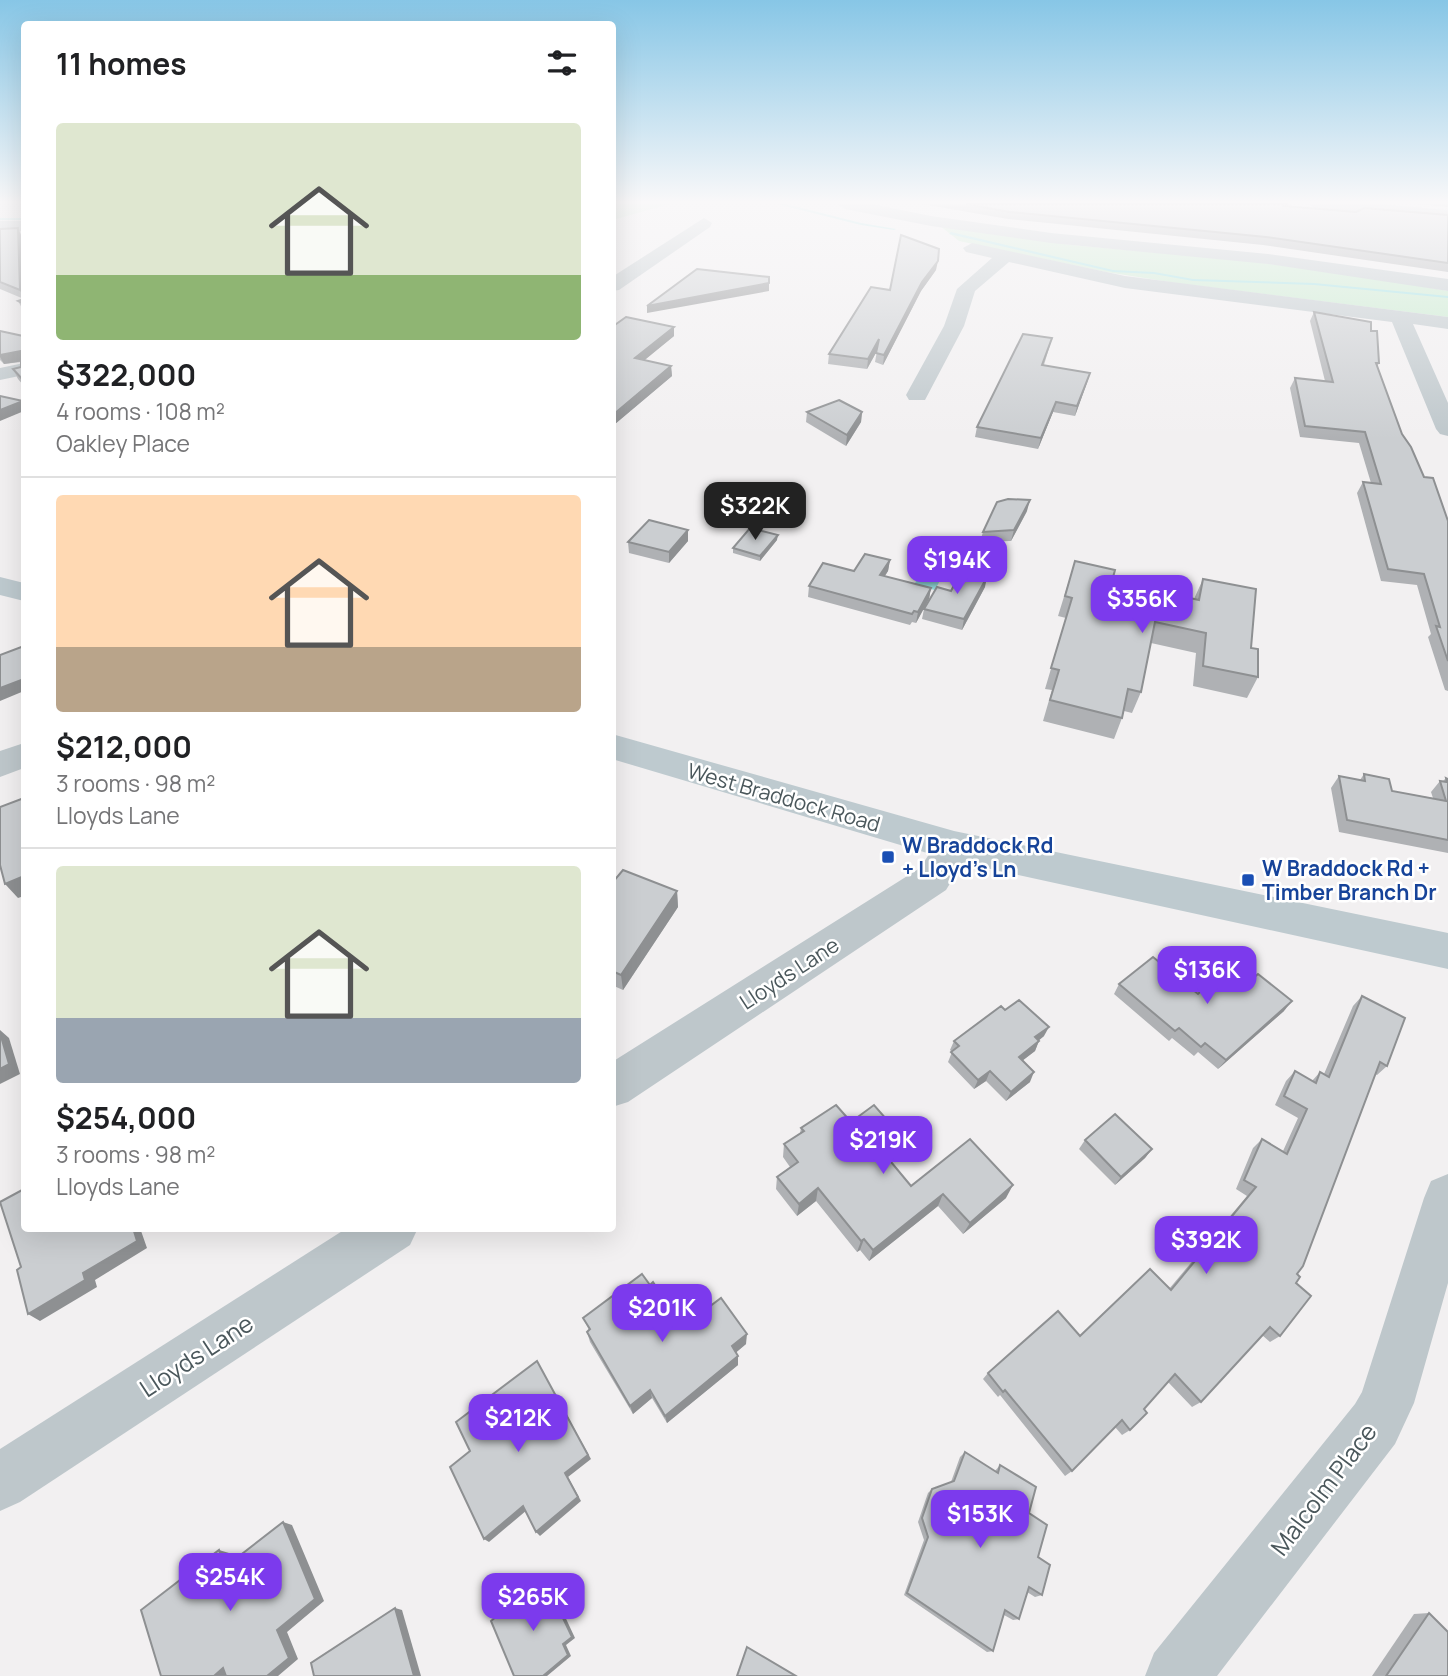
<!DOCTYPE html>
<meta charset="utf-8">
<style>
body{margin:0;font-family:Manrope,sans-serif;background:#f6f6f6;color:#202124;height:100vh;display:flex;flex-direction:column;font-size:26px;white-space:nowrap}
*{box-sizing:border-box;margin:0}
p{font-size:23px;color:#757577}
.icon{flex:none;width:38px;height:38px;fill:none;stroke:currentColor;stroke-width:2;stroke-linecap:round;stroke-linejoin:round}
.map{position:relative;flex:1;overflow:hidden}
.drawer{position:absolute;left:21px;top:21px;width:595px;height:1211px;display:flex;flex-direction:column;background:#fff;border-radius:7px;box-shadow:0 7px 28px #0002}
.drawer>*{flex:none}
.price{position:absolute;translate:-50% -60px;padding:0 16px;border-radius:14px;background:#7c3aed;color:#fff;font-size:23px;line-height:46px;filter:drop-shadow(0 2px 4px #0008)}
.price::after{content:'';position:absolute;left:50%;top:42px;width:21px;height:16px;margin-left:-10px;background:inherit;clip-path:polygon(0 0,100% 0,50% 100%)}
.price.active{background:#222;color:#fff}
ul{padding:0;list-style:none}
li{display:grid;align-content:center;gap:14px;height:371px;padding:0 35px}
li+li{border-top:2px solid #e0e0e0}
li span{display:grid;place-items:center;height:217px;border-radius:7px;color:#555}
li>.icon{margin-inline-start:auto}
span .icon{width:126px;height:126px;fill:#fffc;stroke-width:1}
li b{font-size:30px}
h2{display:flex;justify-content:space-between;align-items:center;height:84px;padding:0 35px;font-size:30px}
.map>svg:first-child{display:block}
.green{fill:#c5eacc}
.water{fill:#97e0e2}
.lines{fill:none;stroke-linecap:round;stroke-linejoin:round}
.stream{fill:#97e0e2;fill-rule:evenodd}
.street{fill:#bec7cb;fill-rule:evenodd}
.secondary{fill:#becacf;fill-rule:evenodd}
.wall{fill:#afb1b4}
.shaded-wall{fill:#8e9092}
.building{fill:#cbced1;stroke:#8e9092;stroke-width:2}
.transit-dot{fill:#1a4fb4;stroke:#fff;stroke-width:2.5}
.labels{text-anchor:middle;dominant-baseline:central;stroke-width:5;stroke-linejoin:round;paint-order:stroke}
.street-label{font-size:21px;fill:#4a575b;stroke:#fff}
.transit-label{font-size:21px;font-weight:bold;fill:#164399;stroke:#fff;text-anchor:start}
.near-street-label{font-size:24px;fill:#4a575b;stroke:#fff}
</style>
<div class="map">
<svg width="1448" height="1676" viewBox="0 0 1448 1676">
<rect width="100%" height="100%" fill="#f2f0f1"/>
<g class="green">
<polygon points="613,204 669,204 613,220"/>
<polygon points="939,225 1071,245 1241,260 1368,277 1448,291 1448,317 1176,283 1106,272 959,241"/>
</g>
<polygon class="water" points="926,562 947,567 935,590 914,585"/>
<g class="lines">
<g class="stream">
<polygon points="786,204 861,223 896,229 894,230 861,225 777,204"/>
<rect x="0" y="218" width="24" height="2"/>
<polygon points="951,232 1113,270 1154,272 1193,279 1314,283 1448,296 1448,298 1314,285 1193,281 1154,274 1113,272 949,234"/>
</g>
<g class="street">
<polygon points="837,204 872,204 931,216 1051,233 1268,254 1448,279 1448,291 1268,264 1051,243 931,226 845,209"/>
<polygon points="1308,204 1380,204 1448,210 1448,220 1316,209"/>
<polygon points="704,218 712,223 710,227 619,290 612,291 612,277"/>
<rect x="0" y="221" width="24" height="10"/>
<polygon points="972,243 1125,276 1448,317 1448,329 1413,324 1448,403 1448,436 1440,434 1436,429 1392,322 1125,288 1009,262 975,291 964,326 925,400 909,400 906,395 944,326 957,289 992,258 966,252 963,248"/>
<polygon points="24,363 24,375 0,380 0,368"/>
<polygon points="24,743 24,768 0,777 0,751"/>
<polygon points="954,832 967,836 973,846 946,890 628,1102 612,1107 612,1062 920,868 941,836"/>
<polygon points="1448,1174 1448,1283 1414,1403 1395,1444 1217,1676 1145,1676 1154,1653 1355,1404 1362,1392 1424,1198 1431,1181"/>
<polygon points="347,1228 418,1228 410,1245 20,1502 0,1511 0,1449"/>
</g>
<g class="secondary">
<polygon points="0,577 24,583 24,601 0,595"/>
<polygon points="612,734 954,831 1448,933 1448,969 954,861 612,759"/>
</g>
</g>
<g class="wall">
<polygon points="922,204 1292,204 1290,206 1356,212 1448,215 1448,272 1263,245 1008,219"/>
<polygon points="1415,204 1448,204 1448,207"/>
<polygon points="0,229 22,237 24,311 23,310 18,301 24,299 0,289"/>
<polygon points="936,270 921,291 883,365 875,362 877,351 867,369 828,364 829,354 890,290"/>
<polygon points="1314,312 1371,331 1379,363 1377,367 1402,434 1448,521 1448,691 1445,690 1428,637 1431,634 1417,585 1381,581 1357,493 1363,482 1371,483 1359,443 1300,437 1290,388 1295,378 1325,381 1310,321"/>
<polygon points="612,327 674,336 644,360 671,366 672,376 615,424 612,423"/>
<polygon points="0,331 24,337 24,386 18,379 13,369 21,367 21,362 4,364 0,360"/>
<polygon points="1052,338 1044,365 1090,373 1075,416 1053,412 1038,449 975,437 977,427"/>
<polygon points="807,412 862,412 861,422 846,446 806,422"/>
<polygon points="1027,511 1011,541 980,542 983,532"/>
<polygon points="777,540 760,561 733,553 733,548"/>
<polygon points="688,541 669,563 629,553 628,542"/>
<polygon points="890,560 888,571 885,576 931,588 929,599 916,623 912,622 910,625 808,597 809,586"/>
<polygon points="1075,561 1112,581 1194,599 1203,579 1251,648 1258,677 1247,698 1193,686 1196,653 1151,643 1141,692 1132,713 1124,711 1122,718 1114,739 1043,721 1052,690 1045,689 1066,618 1058,616"/>
<polygon points="985,587 962,630 922,619 924,609 951,591"/>
<polygon points="1364,774 1392,791 1433,798 1431,792 1440,781 1443,781 1446,778 1448,779 1448,853 1339,832 1331,788 1339,776 1360,780"/>
<polygon points="612,883 677,891 678,907 623,990 614,986 612,989"/>
<polygon points="1119,984 1198,994 1239,990 1284,1011 1218,1069 1198,1052 1194,1056 1172,1038 1169,1041 1114,994"/>
<polygon points="1362,996 1387,1066 1377,1075 1375,1074 1297,1274 1296,1283 1280,1336 1270,1342 1262,1335 1201,1402 1192,1407 1168,1382 1144,1409 1130,1430 1122,1435 1115,1427 1072,1471 1065,1476 1000,1395 998,1397 983,1379 988,1373 1080,1336 1169,1289 1247,1196 1236,1189 1253,1148 1262,1139 1283,1151 1298,1118 1275,1105 1286,1081 1295,1071 1312,1081 1320,1072 1324,1074 1353,1006"/>
<polygon points="1005,1010 1044,1036 1039,1040 1035,1051 1022,1061 1030,1082 1006,1101 986,1081 974,1089 948,1062 952,1052 950,1050 954,1041"/>
<polygon points="851,1122 895,1129 891,1142 881,1150 911,1186 1006,1198 963,1234 938,1206 869,1261 860,1250 857,1252 816,1201 797,1216 776,1189 777,1177 790,1167 783,1157 784,1144 800,1133 801,1128"/>
<polygon points="1085,1140 1152,1149 1145,1158 1115,1185 1079,1149"/>
<polygon points="650,1285 678,1320 705,1310 746,1344 736,1352 738,1365 667,1423 652,1398 633,1414 590,1342 587,1332 589,1330 583,1318"/>
<polygon points="965,1452 995,1471 1000,1465 1029,1513 1038,1557 1042,1595 1035,1597 1027,1592 1019,1619 1013,1620 1004,1615 993,1651 987,1652 904,1595 924,1540 918,1522 928,1493 932,1489 951,1482 960,1457"/>
<polygon points="1429,1613 1448,1676 1372,1676 1414,1614"/>
</g>
<g class="shaded-wall">
<polygon points="18,228 22,237 24,299 20,290"/>
<polygon points="938,261 936,270 921,291 883,365 884,355 922,282"/>
<polygon points="769,283 769,291 647,313 647,306"/>
<polygon points="674,327 674,336 635,368 635,358"/>
<polygon points="879,339 878,349 867,369 868,359"/>
<polygon points="21,351 24,361 4,364 0,357 0,355"/>
<polygon points="671,366 672,376 615,424 614,414"/>
<polygon points="1090,373 1087,383 1075,416 1077,406"/>
<polygon points="23,401 24,403 24,411 0,421 0,410"/>
<polygon points="1056,402 1053,412 1038,449 1041,438"/>
<polygon points="862,412 861,422 846,446 847,435"/>
<polygon points="1030,500 1027,511 1011,541 1014,530"/>
<polygon points="688,530 688,541 669,563 669,552"/>
<polygon points="778,535 777,540 760,561 760,556"/>
<polygon points="890,560 888,571 878,586 880,575"/>
<polygon points="987,577 985,587 962,630 964,619"/>
<polygon points="931,588 929,599 916,623 918,612"/>
<polygon points="24,679 24,691 0,701 0,688"/>
<polygon points="24,876 24,896 18,898 5,884"/>
<polygon points="677,891 678,907 623,990 621,975"/>
<polygon points="1292,1001 1284,1011 1218,1069 1226,1060"/>
<polygon points="1049,1027 1044,1036 1031,1047 1035,1037"/>
<polygon points="0,1030 9,1038 20,1074 0,1084"/>
<polygon points="1039,1041 1035,1051 1014,1067 1019,1057"/>
<polygon points="990,1071 986,1081 974,1089 978,1080"/>
<polygon points="1034,1072 1030,1082 1006,1101 1011,1092"/>
<polygon points="895,1129 891,1142 872,1157 876,1144"/>
<polygon points="1152,1149 1145,1158 1115,1185 1121,1177"/>
<polygon points="1013,1185 1006,1198 963,1234 970,1223"/>
<polygon points="818,1188 816,1201 797,1216 799,1204"/>
<polygon points="943,1194 938,1206 869,1261 873,1250"/>
<polygon points="133,1228 140,1228 147,1248 95,1280 97,1287 40,1321 28,1314 83,1273"/>
<polygon points="864,1239 860,1250 857,1252 861,1241"/>
<polygon points="747,1334 746,1344 732,1356 732,1346"/>
<polygon points="738,1356 738,1365 667,1423 665,1416"/>
<polygon points="537,1361 591,1459 568,1477 581,1501 540,1536 536,1532 565,1473"/>
<polygon points="650,1390 652,1398 633,1414 630,1406"/>
<polygon points="523,1506 527,1510 489,1542 484,1539"/>
<polygon points="283,1522 292,1525 324,1601 287,1632 298,1659 278,1676 267,1676 277,1630"/>
<polygon points="219,1550 229,1553 236,1570 225,1567"/>
<polygon points="544,1578 548,1580 575,1638 566,1645 571,1656 547,1676 543,1676 563,1644"/>
<polygon points="395,1608 402,1610 421,1676 414,1676"/>
<polygon points="223,1668 226,1676 214,1676"/>
</g>
<g class="building">
<polygon points="966,204 1286,204 1284,206 1356,212 1364,208 1448,215 1448,263 1266,237 1010,212"/>
<polygon points="18,228 20,290 0,282 0,229"/>
<polygon points="901,235 939,249 938,261 922,282 884,355 876,353 879,339 868,359 829,354 871,287 890,290"/>
<polygon points="697,269 769,277 769,283 647,306"/>
<polygon points="24,299 24,304 18,301"/>
<polygon points="1314,312 1371,322 1371,331 1377,331 1379,363 1376,363 1402,434 1411,447 1424,477 1433,478 1448,521 1448,661 1436,626 1440,627 1424,574 1388,569 1363,482 1381,484 1365,432 1305,426 1295,378 1333,382"/>
<polygon points="626,317 674,327 635,358 671,366 614,414 612,413 612,327"/>
<polygon points="0,331 23,336 24,337 24,381 13,369 21,367 21,351 0,355"/>
<polygon points="1023,334 1052,338 1042,365 1090,373 1077,406 1056,402 1041,438 977,427"/>
<polygon points="0,396 23,401 0,410"/>
<polygon points="839,400 862,412 847,435 807,412"/>
<polygon points="1008,499 1030,500 1014,530 983,532 997,502"/>
<polygon points="649,520 688,530 669,552 628,542"/>
<polygon points="750,528 778,535 760,556 733,548"/>
<polygon points="865,554 890,560 880,575 931,588 918,612 914,611 912,614 809,586 823,563 854,571"/>
<polygon points="1075,561 1115,570 1112,581 1199,600 1203,579 1256,589 1251,648 1258,649 1258,677 1203,666 1206,633 1155,622 1141,692 1128,689 1122,718 1050,700 1059,670 1051,668 1072,598 1065,596"/>
<polygon points="962,570 987,577 964,619 924,609 937,587 951,591"/>
<polygon points="24,646 24,679 0,688 0,655"/>
<polygon points="1364,774 1389,779 1392,791 1446,801 1440,781 1447,782 1446,778 1448,779 1448,840 1347,820 1339,776 1365,781"/>
<polygon points="24,798 24,877 24,876 5,884 0,865 0,807"/>
<polygon points="623,870 677,891 621,975 612,971 612,883"/>
<polygon points="1153,957 1198,994 1218,974 1239,990 1258,974 1292,1001 1226,1060 1205,1043 1201,1047 1179,1028 1175,1031 1119,984"/>
<polygon points="1362,996 1405,1018 1387,1066 1380,1062 1303,1266 1297,1274 1300,1277 1296,1283 1311,1296 1280,1336 1270,1327 1201,1402 1175,1374 1144,1409 1147,1413 1130,1430 1122,1420 1072,1471 1005,1390 1003,1392 988,1373 1058,1311 1080,1336 1150,1269 1171,1290 1256,1187 1244,1180 1262,1139 1287,1154 1307,1109 1284,1096 1295,1071 1316,1083 1320,1072 1329,1077"/>
<polygon points="1019,1000 1049,1027 1035,1037 1039,1041 1019,1057 1034,1072 1011,1092 990,1071 978,1080 951,1052 959,1046 954,1041 1001,1006 1005,1010"/>
<polygon points="0,1033 9,1064 0,1069"/>
<polygon points="836,1105 851,1122 874,1105 895,1129 876,1144 911,1186 970,1139 1013,1185 970,1223 943,1194 873,1250 864,1239 861,1241 818,1188 799,1204 777,1177 798,1162 784,1144 804,1131 801,1128"/>
<polygon points="1115,1114 1152,1149 1121,1177 1085,1140"/>
<polygon points="24,1189 24,1228 133,1228 137,1241 83,1273 85,1280 28,1314 17,1270 21,1267 0,1202"/>
<polygon points="642,1274 650,1285 653,1282 678,1320 701,1302 705,1310 721,1298 747,1334 732,1346 738,1356 665,1416 650,1390 630,1406 587,1332 590,1329 583,1318"/>
<polygon points="537,1361 588,1455 565,1473 578,1497 536,1532 523,1506 484,1539 450,1467 470,1451 456,1422"/>
<polygon points="965,1452 998,1473 1000,1465 1036,1487 1029,1513 1047,1525 1038,1557 1050,1565 1042,1595 1029,1587 1019,1619 1005,1610 993,1651 907,1593 928,1537 922,1518 932,1489 954,1481"/>
<polygon points="283,1522 315,1599 277,1630 289,1658 267,1676 226,1676 223,1668 214,1676 161,1676 141,1610 219,1550 225,1567"/>
<polygon points="544,1578 572,1637 563,1644 568,1655 543,1676 514,1676 491,1621"/>
<polygon points="395,1608 414,1676 314,1676 311,1663"/>
<polygon points="1429,1613 1448,1632 1448,1676 1386,1676"/>
<polygon points="747,1647 796,1676 737,1676"/>
</g>
<linearGradient id="sky" x2="0" y2="1"><stop stop-color="#87c6e6"/><stop offset="0.46" stop-color="#f9f8f9"/><stop offset="1" stop-color="#f9f8f9" stop-opacity="0"/></linearGradient>
<rect width="1448" height="439" fill="url(#sky)"/>
<g class="transit-dot">
<rect x="881" y="850" width="14" height="14" rx="3.5"/>
<rect x="1241" y="873" width="14" height="14" rx="3.5"/>
</g>
<g class="labels">
<g class="street-label">
<text transform="translate(784 797) rotate(16)">West Braddock Road</text>
<text transform="translate(789 973) rotate(-33)">Lloyds Lane</text>
</g>
<g class="transit-label">
<text x="902" y="845">W Braddock Rd<tspan x="902" dy="24">+ Lloyd's Ln</tspan></text>
<text x="1262" y="868">W Braddock Rd +<tspan x="1262" dy="24">Timber Branch Dr</tspan></text>
</g>
<g class="near-street-label">
<text transform="translate(196 1355) rotate(-33)">Lloyds Lane</text>
<text transform="translate(1323 1489) rotate(-53)">Malcolm Place</text>
</g>
</g>
</svg>
<b class="price active" style="left:755px;top:542px">$322K</b>
<b class="price" style="left:957px;top:596px">$194K</b>
<b class="price" style="left:1142px;top:635px">$356K</b>
<b class="price" style="left:1207px;top:1006px">$136K</b>
<b class="price" style="left:883px;top:1176px">$219K</b>
<b class="price" style="left:1206px;top:1276px">$392K</b>
<b class="price" style="left:662px;top:1344px">$201K</b>
<b class="price" style="left:518px;top:1454px">$212K</b>
<b class="price" style="left:980px;top:1550px">$153K</b>
<b class="price" style="left:230px;top:1613px">$254K</b>
<b class="price" style="left:533px;top:1633px">$265K</b>
<section class="drawer">
<h2>11 homes<svg class="icon" aria-label="filters" viewBox="0 0 24 24"><path d="M4 7h16M4 17h16"/><circle cx="9" cy="7" r="2"/><circle cx="15" cy="17" r="2"/></svg></h2>
<ul>
<li><span style="background:linear-gradient(#dfe7d0 70%,#8fb573 0)"><svg class="icon" aria-label="home" viewBox="0 0 24 24"><path d="M3 11l9-7 9 7M6 9v11h12V9"/></svg></span><div><b>$322,000</b><p>4 rooms · 108 m²</p><p>Oakley Place</p></div></li>
<li><span style="background:linear-gradient(#ffd9b3 70%,#b9a48a 0)"><svg class="icon" aria-label="home" viewBox="0 0 24 24"><path d="M3 11l9-7 9 7M6 9v11h12V9"/></svg></span><div><b>$212,000</b><p>3 rooms · 98 m²</p><p>Lloyds Lane</p></div></li>
<li><span style="background:linear-gradient(#dfe7d0 70%,#9aa5b1 0)"><svg class="icon" aria-label="home" viewBox="0 0 24 24"><path d="M3 11l9-7 9 7M6 9v11h12V9"/></svg></span><div><b>$254,000</b><p>3 rooms · 98 m²</p><p>Lloyds Lane</p></div></li>
</ul>
</section>
</div>
